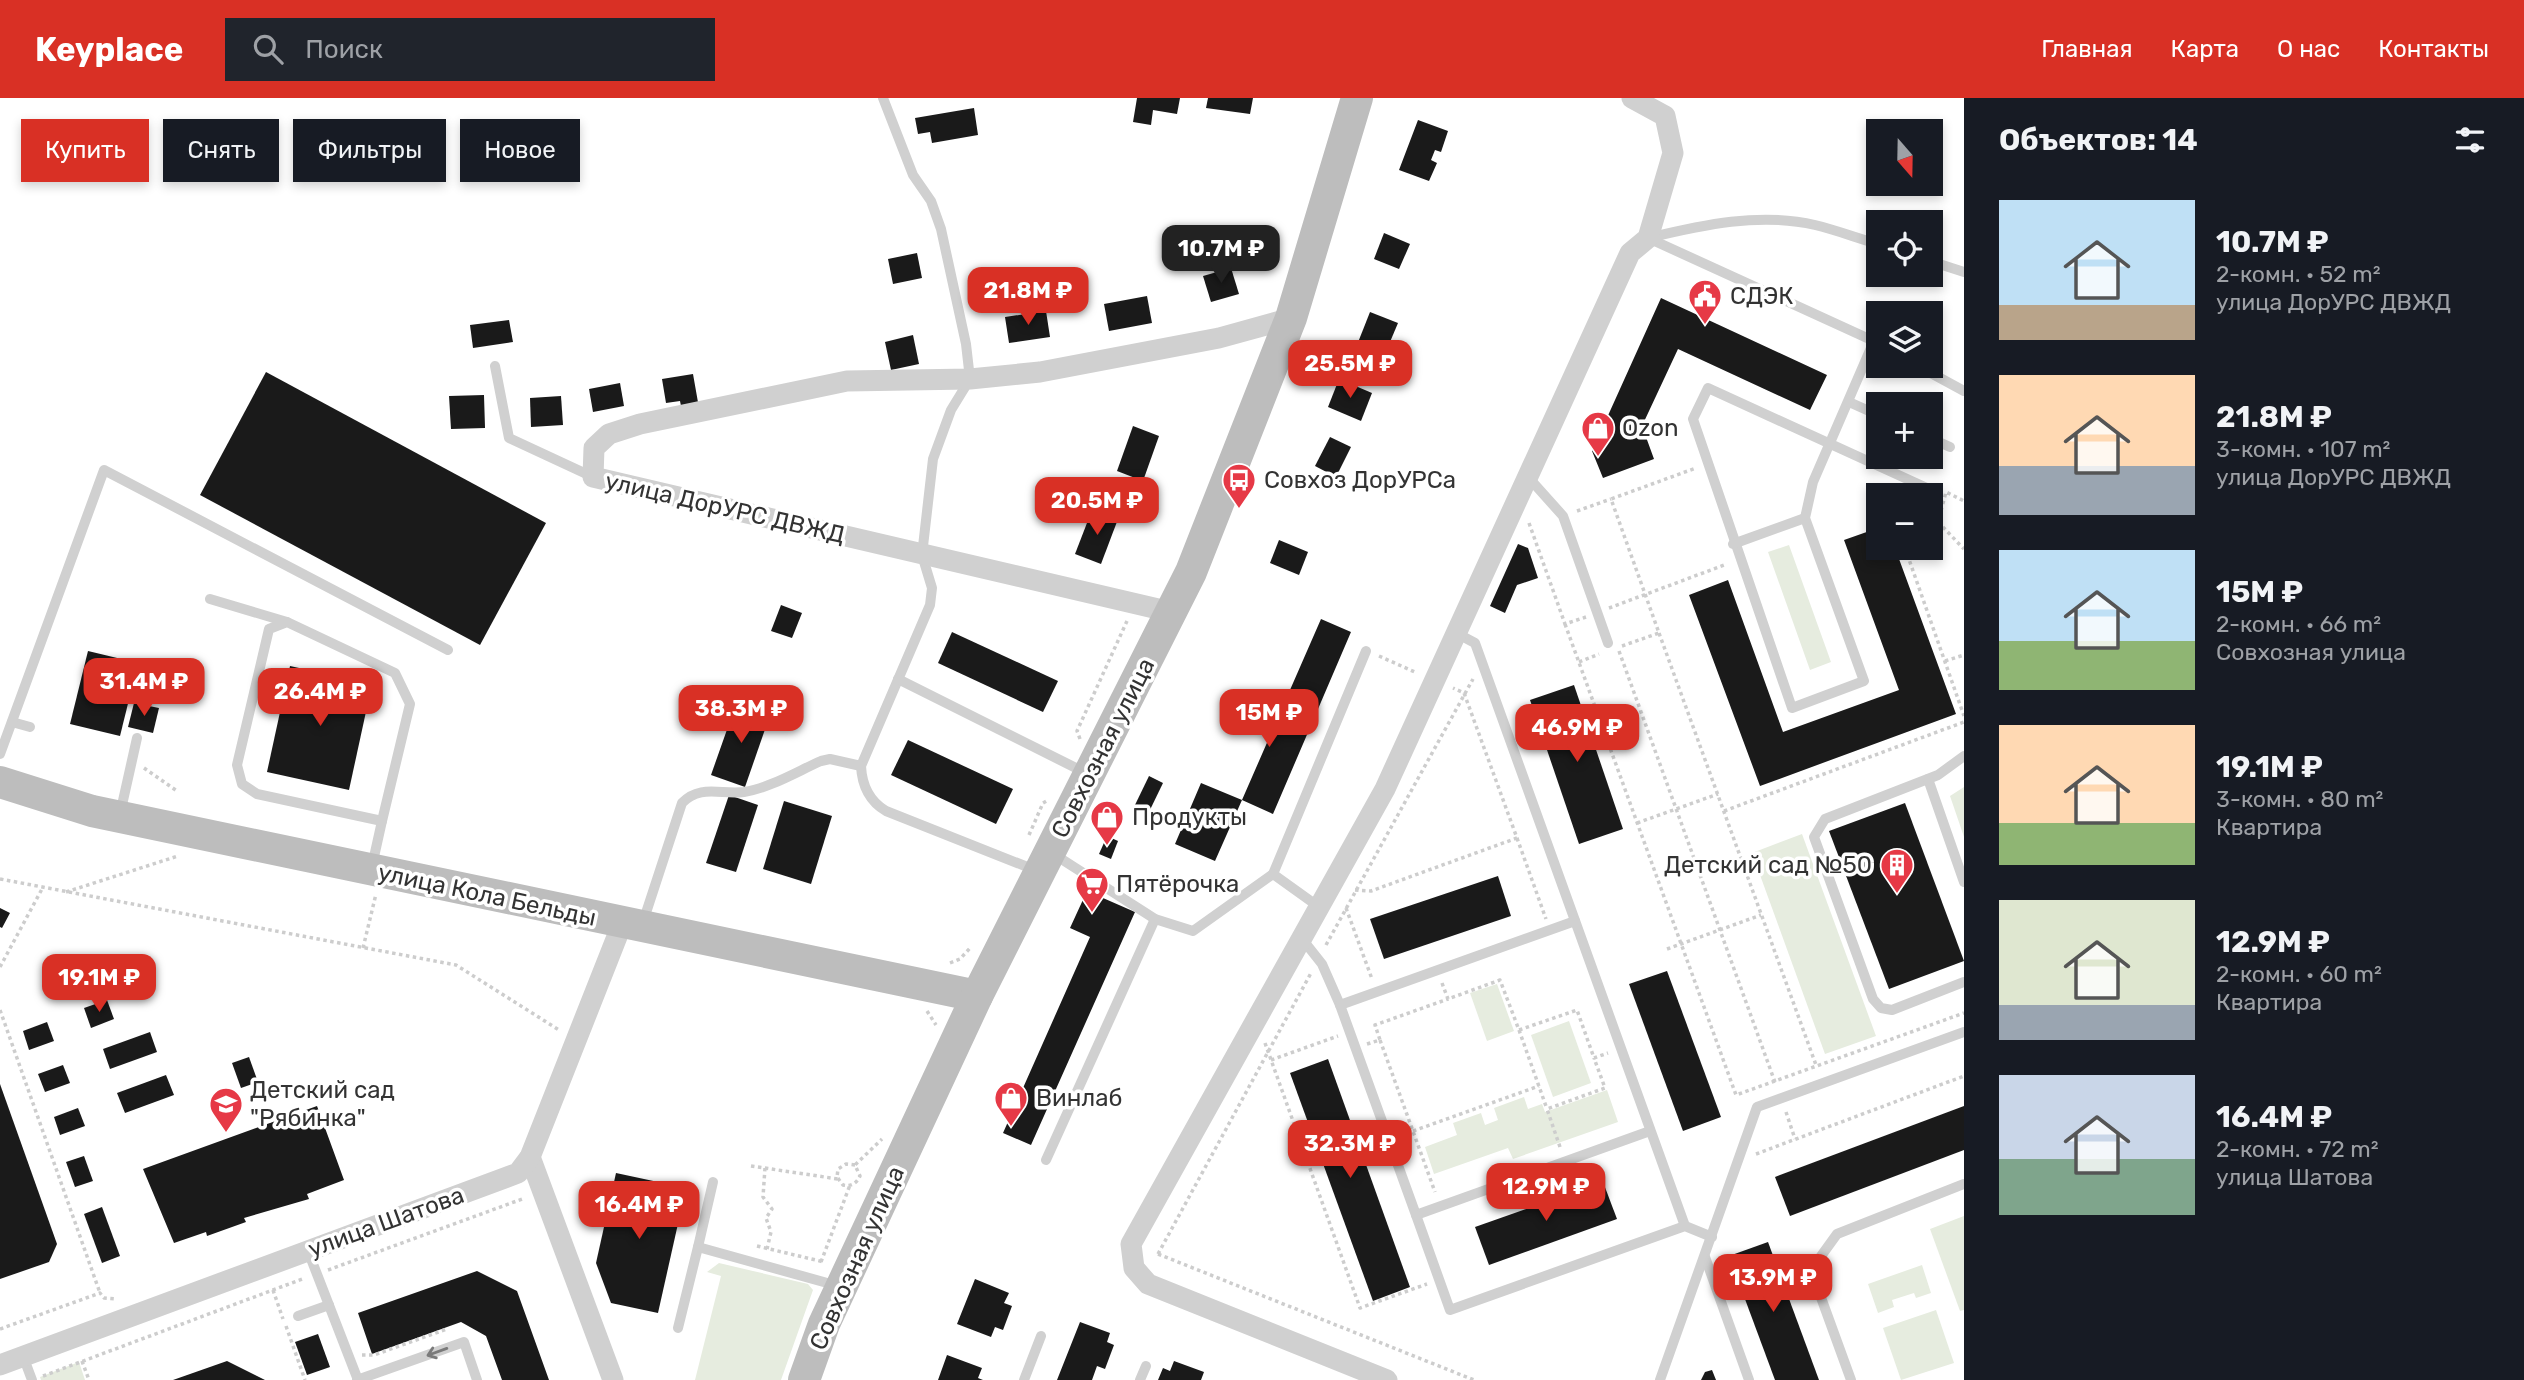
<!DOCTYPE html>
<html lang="ru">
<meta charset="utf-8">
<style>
body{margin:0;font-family:Rubik,sans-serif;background:#20242c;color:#f1f3f6;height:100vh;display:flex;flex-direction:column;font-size:26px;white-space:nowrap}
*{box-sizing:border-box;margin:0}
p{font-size:23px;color:#9ea1a6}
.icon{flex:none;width:38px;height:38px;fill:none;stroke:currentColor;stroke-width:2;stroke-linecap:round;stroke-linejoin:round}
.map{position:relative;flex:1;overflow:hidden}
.panel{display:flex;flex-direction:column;background:#171b24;width:560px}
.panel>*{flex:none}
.hud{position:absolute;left:21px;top:21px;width:665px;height:63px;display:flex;gap:14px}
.needle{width:46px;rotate:160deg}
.buttons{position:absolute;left:1866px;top:21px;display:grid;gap:14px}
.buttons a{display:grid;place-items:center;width:77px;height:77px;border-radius:0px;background:#171b24;box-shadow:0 4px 10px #0003;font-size:35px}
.price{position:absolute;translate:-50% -60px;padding:0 16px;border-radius:14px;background:#d93025;color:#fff;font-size:23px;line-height:46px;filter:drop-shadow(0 2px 4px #0008)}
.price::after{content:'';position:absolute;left:50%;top:42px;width:21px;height:16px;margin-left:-10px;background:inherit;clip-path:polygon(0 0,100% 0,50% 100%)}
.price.on{background:#222;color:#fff}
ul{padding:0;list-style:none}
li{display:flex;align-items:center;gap:21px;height:175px;padding:0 35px}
li span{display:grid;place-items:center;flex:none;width:196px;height:140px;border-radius:0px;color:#555}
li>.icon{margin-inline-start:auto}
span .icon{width:84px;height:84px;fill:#fffc;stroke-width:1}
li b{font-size:30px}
h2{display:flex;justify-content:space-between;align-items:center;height:84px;padding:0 35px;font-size:30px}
.pill{padding:0 24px;border-radius:0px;background:#171b24;box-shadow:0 4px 10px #0003;font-size:24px;line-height:63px}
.pill.on{background:#d93025;color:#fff}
header{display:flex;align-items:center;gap:42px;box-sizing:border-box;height:98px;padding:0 35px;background:#d93025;color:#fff}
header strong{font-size:33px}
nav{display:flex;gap:38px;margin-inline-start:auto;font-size:24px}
.search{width:490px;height:63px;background:#20242c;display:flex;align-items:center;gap:18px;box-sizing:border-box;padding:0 24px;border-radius:0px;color:#9ea1a6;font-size:26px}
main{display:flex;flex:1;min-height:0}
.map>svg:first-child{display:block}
.green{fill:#e6ecdf}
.building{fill:#1a1a1a}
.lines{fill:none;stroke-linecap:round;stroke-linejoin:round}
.path{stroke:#cdcdcd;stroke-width:3.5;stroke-dasharray:3.5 3.5;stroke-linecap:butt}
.lane{stroke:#d0d0d0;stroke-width:10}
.street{stroke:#d0d0d0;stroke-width:21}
.secondary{stroke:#bdbdbd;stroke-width:32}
.oneway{stroke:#7a7a7a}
.labels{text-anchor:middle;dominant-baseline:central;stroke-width:7;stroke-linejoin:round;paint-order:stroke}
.poi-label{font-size:24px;fill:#333;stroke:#fff;text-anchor:start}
.street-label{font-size:24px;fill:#333;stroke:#fff}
</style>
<header>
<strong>Keyplace</strong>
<div class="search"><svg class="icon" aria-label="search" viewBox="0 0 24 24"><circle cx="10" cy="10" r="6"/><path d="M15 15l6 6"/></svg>Поиск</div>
<nav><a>Главная</a><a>Карта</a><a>О нас</a><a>Контакты</a></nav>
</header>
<main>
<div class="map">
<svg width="1964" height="1282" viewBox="0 0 1964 1282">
<rect width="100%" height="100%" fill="#fff"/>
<g class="green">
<polygon points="1789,447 1831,564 1810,572 1768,454"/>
<polygon points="1964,689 1964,739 1950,698"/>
<polygon points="1802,736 1876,938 1825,956 1752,755"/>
<polygon points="1497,886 1514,933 1487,943 1470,895"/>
<polygon points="1569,923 1591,985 1553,999 1531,937"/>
<polygon points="1607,992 1618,1024 1513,1061 1508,1050 1434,1076 1425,1049 1457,1037 1453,1025 1481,1015 1485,1027 1498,1022 1494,1010 1524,999 1528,1011 1542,1006 1545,1014"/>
<polygon points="1964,1118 1964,1212 1960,1213 1930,1131"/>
<polygon points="719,1165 808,1186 813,1192 781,1282 695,1282 721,1178 707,1174"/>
<polygon points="1922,1167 1931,1195 1916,1200 1914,1195 1892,1202 1894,1209 1878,1215 1868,1186"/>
<polygon points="1936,1212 1954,1265 1901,1282 1883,1230"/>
<polygon points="79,1264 85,1282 41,1282 40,1279"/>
</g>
<g class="building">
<polygon points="1137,0 1180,0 1177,16 1153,12 1151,27 1133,24"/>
<polygon points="1208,0 1253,0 1250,16 1206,10"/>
<polygon points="974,10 978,37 932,45 930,34 918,36 915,20"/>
<polygon points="1418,22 1448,33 1441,54 1435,52 1431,62 1437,65 1429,83 1399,72"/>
<polygon points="1384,135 1410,146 1399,171 1374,161"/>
<polygon points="917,155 922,180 893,186 888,161"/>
<polygon points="1231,170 1239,196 1211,204 1203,178"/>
<polygon points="1147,198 1152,225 1109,233 1104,206"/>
<polygon points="1661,200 1827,277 1810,312 1678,251 1642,328 1654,361 1603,380 1592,353"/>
<polygon points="1046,213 1050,239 1009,245 1005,219"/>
<polygon points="1370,214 1398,225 1382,263 1355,252"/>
<polygon points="509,222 513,244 473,250 470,227"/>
<polygon points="913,237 919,266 891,272 885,244"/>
<polygon points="266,274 546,425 480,547 200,397"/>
<polygon points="693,276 699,310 682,313 680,303 666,305 662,281"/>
<polygon points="1339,281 1372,295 1361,323 1328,309"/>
<polygon points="620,285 624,308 593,314 589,291"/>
<polygon points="484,297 485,330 451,331 449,298"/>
<polygon points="561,298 563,327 531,329 530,300"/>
<polygon points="1133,328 1159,338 1143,383 1117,373"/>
<polygon points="1330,339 1351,349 1336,379 1315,368"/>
<polygon points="1092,412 1118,421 1101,466 1075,456"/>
<polygon points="1878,430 1878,450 1895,450 1956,616 1760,688 1689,497 1728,482 1783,634 1899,592 1844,442"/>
<polygon points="1279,442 1308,454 1299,477 1270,465"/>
<polygon points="1518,446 1528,450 1538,480 1517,487 1505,515 1490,508"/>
<polygon points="781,507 802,515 792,540 771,533"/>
<polygon points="1321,521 1351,534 1273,716 1242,702 1215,763 1175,746 1201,685 1242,702"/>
<polygon points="952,534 1058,583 1043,614 938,565"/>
<polygon points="88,553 138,565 120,638 70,626"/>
<polygon points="290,568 372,586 349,692 267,674"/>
<polygon points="1574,587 1623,731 1579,746 1530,602"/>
<polygon points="134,605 159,610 153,635 128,629"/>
<polygon points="736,606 770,617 745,689 711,677"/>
<polygon points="908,642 1013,691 996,726 891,677"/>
<polygon points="1149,678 1163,685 1148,716 1134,709"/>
<polygon points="729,697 758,707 736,774 706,765"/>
<polygon points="784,703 832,718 811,786 763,771"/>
<polygon points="1905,705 1964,863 1889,891 1829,733"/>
<polygon points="1107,738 1118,743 1111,761 1099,756"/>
<polygon points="1498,778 1511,818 1384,861 1370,821"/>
<polygon points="1087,793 1135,814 1031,1047 1003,1035 1090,839 1070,830"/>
<polygon points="0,810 10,815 2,830 0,829"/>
<polygon points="1667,873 1721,1019 1683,1033 1629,886"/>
<polygon points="107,902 114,921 91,930 84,910"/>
<polygon points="47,924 54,943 29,952 23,933"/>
<polygon points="150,934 157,954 110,971 103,951"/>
<polygon points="249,959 258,984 241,990 232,965"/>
<polygon points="1328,961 1410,1189 1373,1203 1290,975"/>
<polygon points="63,967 70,985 45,994 38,976"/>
<polygon points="166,977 174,997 125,1015 117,995"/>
<polygon points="0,986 57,1146 49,1164 0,1181"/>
<polygon points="317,1008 344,1082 307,1096 309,1101 244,1120 246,1124 207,1138 206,1134 174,1145 143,1071"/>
<polygon points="1964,1008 1964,1052 1790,1118 1775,1079"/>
<polygon points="78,1010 85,1028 60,1037 54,1019"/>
<polygon points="84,1058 93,1083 75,1089 66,1064"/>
<polygon points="616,1075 686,1090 658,1215 611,1205 596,1165"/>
<polygon points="1603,1084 1617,1121 1489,1167 1475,1129"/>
<polygon points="102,1109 120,1158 102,1165 84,1116"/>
<polygon points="1768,1144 1819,1282 1775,1282 1729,1158"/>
<polygon points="477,1173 517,1193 549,1282 502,1282 486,1238 461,1224 372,1256 358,1215"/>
<polygon points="975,1181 1009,1195 1004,1205 1012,1208 1003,1232 995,1229 991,1239 957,1226"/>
<polygon points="1080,1224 1110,1235 1107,1244 1114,1247 1105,1271 1097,1268 1092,1282 1057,1282"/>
<polygon points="318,1236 330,1269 307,1277 295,1244"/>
<polygon points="947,1257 982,1270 978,1280 983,1282 938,1282"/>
<polygon points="227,1263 265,1282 173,1282"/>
<polygon points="1174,1263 1204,1274 1201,1282 1158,1282 1163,1270 1170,1273"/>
<polygon points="1712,1272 1716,1282 1701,1282 1705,1274"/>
</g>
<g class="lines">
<g class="path">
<polyline points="1577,413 1611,401"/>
<polyline points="1938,424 1964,451"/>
<polyline points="1529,425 1565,526 1586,519"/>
<polyline points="1930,429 1938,424 1946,394 1964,403"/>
<polyline points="1905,450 1964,618"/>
<polyline points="1609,510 1727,466"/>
<polyline points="1565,526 1736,997 1964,915"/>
<polyline points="1659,535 1816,967"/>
<polyline points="1622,548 1659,535 1611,401 1696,370"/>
<polyline points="1619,553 1776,987"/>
<polyline points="1379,558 1417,575"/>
<polyline points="1945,563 1964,557"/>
<polyline points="1579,564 1599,556"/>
<polyline points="1080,641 1077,633 1127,523"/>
<polyline points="144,670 177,693"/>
<polyline points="1724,713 1964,624"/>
<polyline points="1637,725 1718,696"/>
<polyline points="1029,737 1043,705 1048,702"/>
<polyline points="1517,740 1546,821"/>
<polyline points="0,781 456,867 559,932"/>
<polyline points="1355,792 1371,793 1517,740 1464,595 1453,590"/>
<polyline points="66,794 178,758"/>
<polyline points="1346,810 1372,881"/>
<polyline points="1326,847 1473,581"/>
<polyline points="363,850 376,796"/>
<polyline points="1667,851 1761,817"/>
<polyline points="950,865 960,861 971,849"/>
<polyline points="0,869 42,791"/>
<polyline points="1442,885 1448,901 1500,882 1519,932 1577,912 1594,960 1608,955"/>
<polyline points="0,912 100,1195"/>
<polyline points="927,913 936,927"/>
<polyline points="1519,932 1547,1011"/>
<polyline points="1380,942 1435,1094"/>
<polyline points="1265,945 1360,1210 1427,1186"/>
<polyline points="1367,946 1380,942 1375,927 1448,901"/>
<polyline points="1271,962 1338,938"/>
<polyline points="1786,1014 1795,1041"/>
<polyline points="1413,1033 1539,988"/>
<polyline points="1560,1049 1547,1011 1605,990 1594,960"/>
<polyline points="1756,1056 1964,978"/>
<path d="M 855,1067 L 846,1066 L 838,1071 L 837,1079 L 843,1087 C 851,1089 857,1085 860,1078 L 855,1067 L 882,1041"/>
<polyline points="751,1068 838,1081"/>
<polyline points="765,1070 763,1099 772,1111 766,1120 771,1134 767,1151"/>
<polyline points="757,1148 824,1164"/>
<polyline points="1158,1156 1311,875"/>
<polyline points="1158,1156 1474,1282"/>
<polyline points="821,1164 850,1087"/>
<polyline points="328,1172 525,1100"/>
<polyline points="273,1192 283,1221"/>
<polyline points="286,1228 305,1282"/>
<polyline points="0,1231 100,1195 104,1200 116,1201"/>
<polyline points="362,1257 374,1257 447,1231"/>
<polyline points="82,1263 89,1282"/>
<polyline points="43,1278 305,1180"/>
</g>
<g class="lane">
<path d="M 883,0 L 913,77 L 931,103 L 941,131 L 966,246 L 970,281 L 951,312 L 933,361 L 922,457 L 932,490 L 930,507 L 861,668 C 862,688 869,703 886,713 L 1035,772"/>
<polyline points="1648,140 1878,245"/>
<path d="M 1648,140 C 1702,127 1760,114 1815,127 C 1836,132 1857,140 1878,146"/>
<polyline points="1930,163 1964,174"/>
<polyline points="1874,243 1813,384 1805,420 1864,583 1792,610 1693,321 1708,290 1929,391"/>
<polyline points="495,268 509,340 593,379"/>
<polyline points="1918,268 1964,293"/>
<polyline points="1849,304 1878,317"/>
<polyline points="1930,340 1950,349"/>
<polyline points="1529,380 1563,418 1608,545"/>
<polyline points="1733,446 1805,420"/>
<polyline points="210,501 287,524"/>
<polygon points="287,524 395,575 410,606 382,723 257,696 242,686 237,667 269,531"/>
<polyline points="1458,536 1475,545 1685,1128"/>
<polyline points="898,581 1086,675"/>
<polyline points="12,624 30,629"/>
<polyline points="0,656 104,372 448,552"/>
<polyline points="1964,658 1938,677 1825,721 1814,739 1873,901 1881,910 1892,912 1964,884"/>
<polyline points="1928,681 1964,784"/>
<polyline points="120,716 137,640"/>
<polyline points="1052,755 1155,821 1193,833 1273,776 1366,553"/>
<polyline points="372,768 382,723"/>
<polyline points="1273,776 1319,809"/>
<path d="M 643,824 L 682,705 C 700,686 721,697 744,694 C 770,690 798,673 821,663 L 830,661 L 861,668"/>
<polyline points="1303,842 1322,866 1340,907 1416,1117 1650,1033"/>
<polyline points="1340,907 1575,823"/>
<polyline points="1046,1062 1155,821"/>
<polyline points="1416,1117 1450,1212 1685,1128 1712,1139"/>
<polyline points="698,1149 713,1084"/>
<polyline points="308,1153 358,1282"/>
<polyline points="1705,1159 1749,1282"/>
<polyline points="298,1218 329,1207"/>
<polyline points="678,1230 698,1149 838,1188"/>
<polyline points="23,1258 32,1282"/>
<polyline points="357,1282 464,1244 477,1282"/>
<polyline points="1024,1282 1041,1238"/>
<polyline points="1140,1282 1146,1268"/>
<polyline points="1660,1282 1757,1009 1964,934"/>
<polyline points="1851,1282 1811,1172 1837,1136 1964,1086"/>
</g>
<g class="street">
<polyline points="1171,514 593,379 594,350 609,336 640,326 847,283 970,281 1040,274 1219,240 1291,220"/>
<polyline points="530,1059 613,1282"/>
<polyline points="0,1267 518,1075 530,1059 622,826"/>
<polyline points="1387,1282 1148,1186 1134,1170 1131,1146 1385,691 1630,155 1648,140 1673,55 1665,18 1632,0"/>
</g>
<g class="secondary">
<polyline points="0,684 92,713 977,898"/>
<polyline points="804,1282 824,1226 977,898 1191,474 1291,220 1357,0"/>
</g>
</g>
<defs><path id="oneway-shaft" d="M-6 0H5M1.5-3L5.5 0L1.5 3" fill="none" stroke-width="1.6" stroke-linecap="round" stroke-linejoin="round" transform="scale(1.75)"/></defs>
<use class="oneway" href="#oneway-shaft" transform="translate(437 1254) rotate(160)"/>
<defs>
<symbol id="civic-pin" viewBox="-11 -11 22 30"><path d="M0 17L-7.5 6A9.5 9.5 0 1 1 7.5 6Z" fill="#e63946" stroke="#fff"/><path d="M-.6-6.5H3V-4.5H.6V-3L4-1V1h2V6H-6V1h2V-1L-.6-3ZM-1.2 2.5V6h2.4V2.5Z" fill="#fff"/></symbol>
<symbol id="shop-pin" viewBox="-11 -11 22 30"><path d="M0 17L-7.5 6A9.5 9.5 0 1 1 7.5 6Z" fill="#e63946" stroke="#fff"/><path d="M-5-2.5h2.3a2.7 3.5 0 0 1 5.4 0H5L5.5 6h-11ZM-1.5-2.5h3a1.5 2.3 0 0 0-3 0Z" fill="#fff"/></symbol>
<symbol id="bus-pin" viewBox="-11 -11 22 30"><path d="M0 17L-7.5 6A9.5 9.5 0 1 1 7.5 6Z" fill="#e63946" stroke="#fff"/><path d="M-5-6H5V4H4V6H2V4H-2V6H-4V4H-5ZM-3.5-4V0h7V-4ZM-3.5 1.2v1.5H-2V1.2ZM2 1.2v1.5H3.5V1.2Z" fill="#fff"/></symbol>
<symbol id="building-pin" viewBox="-11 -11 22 30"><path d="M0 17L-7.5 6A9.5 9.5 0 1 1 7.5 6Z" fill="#e63946" stroke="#fff"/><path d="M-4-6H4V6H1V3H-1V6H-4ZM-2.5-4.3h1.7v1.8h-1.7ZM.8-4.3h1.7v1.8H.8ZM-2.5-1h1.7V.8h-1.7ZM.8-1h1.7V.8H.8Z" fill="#fff"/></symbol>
<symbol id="supermarket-pin" viewBox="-11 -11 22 30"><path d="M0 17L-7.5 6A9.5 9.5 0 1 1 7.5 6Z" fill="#e63946" stroke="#fff"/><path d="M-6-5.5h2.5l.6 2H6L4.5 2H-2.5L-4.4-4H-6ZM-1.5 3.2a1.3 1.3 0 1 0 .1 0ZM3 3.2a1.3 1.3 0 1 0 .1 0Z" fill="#fff"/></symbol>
<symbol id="school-pin" viewBox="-11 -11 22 30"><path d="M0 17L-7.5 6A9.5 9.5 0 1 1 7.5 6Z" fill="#e63946" stroke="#fff"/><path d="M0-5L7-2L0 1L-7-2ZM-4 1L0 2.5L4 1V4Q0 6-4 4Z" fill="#fff"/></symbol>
</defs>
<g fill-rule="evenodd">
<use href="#civic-pin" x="1686" y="179" width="38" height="52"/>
<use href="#shop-pin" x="1579" y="311" width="38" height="52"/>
<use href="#bus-pin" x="1220" y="363" width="38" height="52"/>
<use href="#shop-pin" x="1088" y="700" width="38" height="52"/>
<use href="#building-pin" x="1878" y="748" width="38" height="52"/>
<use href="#supermarket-pin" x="1073" y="767" width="38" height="52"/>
<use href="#shop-pin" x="992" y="981" width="38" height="52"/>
<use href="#school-pin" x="207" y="987" width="38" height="52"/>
</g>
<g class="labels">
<g class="poi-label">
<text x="1730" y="198">СДЭК</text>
<text x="1622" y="330">Ozon</text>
<text x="1264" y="382">Совхоз ДорУPCа</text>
<text x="1132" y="719">Продукты</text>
<text x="1872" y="767" text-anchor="end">Детский сад №50</text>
<text x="1116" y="786">Пятёрочка</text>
<text x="250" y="992">Детский сад<tspan x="250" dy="28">"Рябинка"</tspan></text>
<text x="1036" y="1000">Винлаб</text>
</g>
<g class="street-label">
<text transform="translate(725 410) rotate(13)">улица ДорУРС ДВЖД</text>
<text transform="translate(1103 650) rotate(-63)">Совхозная улица</text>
<text transform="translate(487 797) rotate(12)">улица Кола Бельды</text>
<text transform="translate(386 1124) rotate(-20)">улица Шатова</text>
<text transform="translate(857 1160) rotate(-66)">Совхозная улица</text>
</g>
</g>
</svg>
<div class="buttons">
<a><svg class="needle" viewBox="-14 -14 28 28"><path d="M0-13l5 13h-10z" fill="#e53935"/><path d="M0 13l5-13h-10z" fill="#9ea1a6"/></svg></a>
<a><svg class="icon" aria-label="locate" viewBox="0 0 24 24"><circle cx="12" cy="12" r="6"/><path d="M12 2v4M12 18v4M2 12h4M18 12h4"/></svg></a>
<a><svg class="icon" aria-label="layers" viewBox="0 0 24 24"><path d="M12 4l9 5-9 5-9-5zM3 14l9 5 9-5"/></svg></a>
<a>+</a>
<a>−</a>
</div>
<b class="price on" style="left:1221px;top:187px">10.7M ₽</b>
<b class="price" style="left:1028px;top:229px">21.8M ₽</b>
<b class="price" style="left:1350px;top:302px">25.5M ₽</b>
<b class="price" style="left:1097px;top:439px">20.5M ₽</b>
<b class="price" style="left:144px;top:620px">31.4M ₽</b>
<b class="price" style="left:320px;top:630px">26.4M ₽</b>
<b class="price" style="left:741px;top:647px">38.3M ₽</b>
<b class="price" style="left:1269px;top:651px">15M ₽</b>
<b class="price" style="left:1577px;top:666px">46.9M ₽</b>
<b class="price" style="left:99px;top:916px">19.1M ₽</b>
<b class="price" style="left:1350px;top:1082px">32.3M ₽</b>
<b class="price" style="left:1546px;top:1125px">12.9M ₽</b>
<b class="price" style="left:639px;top:1143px">16.4M ₽</b>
<b class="price" style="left:1773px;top:1216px">13.9M ₽</b>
<div class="hud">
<a class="pill on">Купить</a>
<a class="pill">Снять</a>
<a class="pill">Фильтры</a>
<a class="pill">Новое</a>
</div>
</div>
<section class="panel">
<h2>Объектов: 14<svg class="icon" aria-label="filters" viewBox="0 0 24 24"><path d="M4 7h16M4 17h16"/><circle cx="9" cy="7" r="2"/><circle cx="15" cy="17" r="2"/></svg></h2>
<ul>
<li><span style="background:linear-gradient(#bfe0f5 75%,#b9a48a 0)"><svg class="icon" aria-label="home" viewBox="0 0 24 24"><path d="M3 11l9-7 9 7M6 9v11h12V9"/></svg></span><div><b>10.7M ₽</b><p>2-комн. · 52 m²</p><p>улица ДорУРС ДВЖД</p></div></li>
<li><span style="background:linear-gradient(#ffd9b3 65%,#9aa5b1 0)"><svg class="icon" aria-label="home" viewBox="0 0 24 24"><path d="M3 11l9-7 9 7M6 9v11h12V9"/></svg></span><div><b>21.8M ₽</b><p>3-комн. · 107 m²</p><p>улица ДорУРС ДВЖД</p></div></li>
<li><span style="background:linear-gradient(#bfe0f5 65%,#8fb573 0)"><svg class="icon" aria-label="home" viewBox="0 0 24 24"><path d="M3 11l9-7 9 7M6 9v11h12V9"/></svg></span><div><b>15M ₽</b><p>2-комн. · 66 m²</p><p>Совхозная улица</p></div></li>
<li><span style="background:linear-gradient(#ffd9b3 70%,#8fb573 0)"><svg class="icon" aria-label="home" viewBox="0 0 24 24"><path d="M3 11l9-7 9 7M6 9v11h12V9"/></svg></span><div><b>19.1M ₽</b><p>3-комн. · 80 m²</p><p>Квартира</p></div></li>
<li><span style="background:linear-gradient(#dfe7d0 75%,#9aa5b1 0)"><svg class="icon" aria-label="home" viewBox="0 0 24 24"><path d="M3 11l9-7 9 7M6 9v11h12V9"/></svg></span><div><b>12.9M ₽</b><p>2-комн. · 60 m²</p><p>Квартира</p></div></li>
<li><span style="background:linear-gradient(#c9d6e8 60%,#7fa58c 0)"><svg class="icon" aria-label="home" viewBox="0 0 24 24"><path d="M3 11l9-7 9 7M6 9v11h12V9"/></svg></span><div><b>16.4M ₽</b><p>2-комн. · 72 m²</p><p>улица Шатова</p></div></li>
</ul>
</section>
</main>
